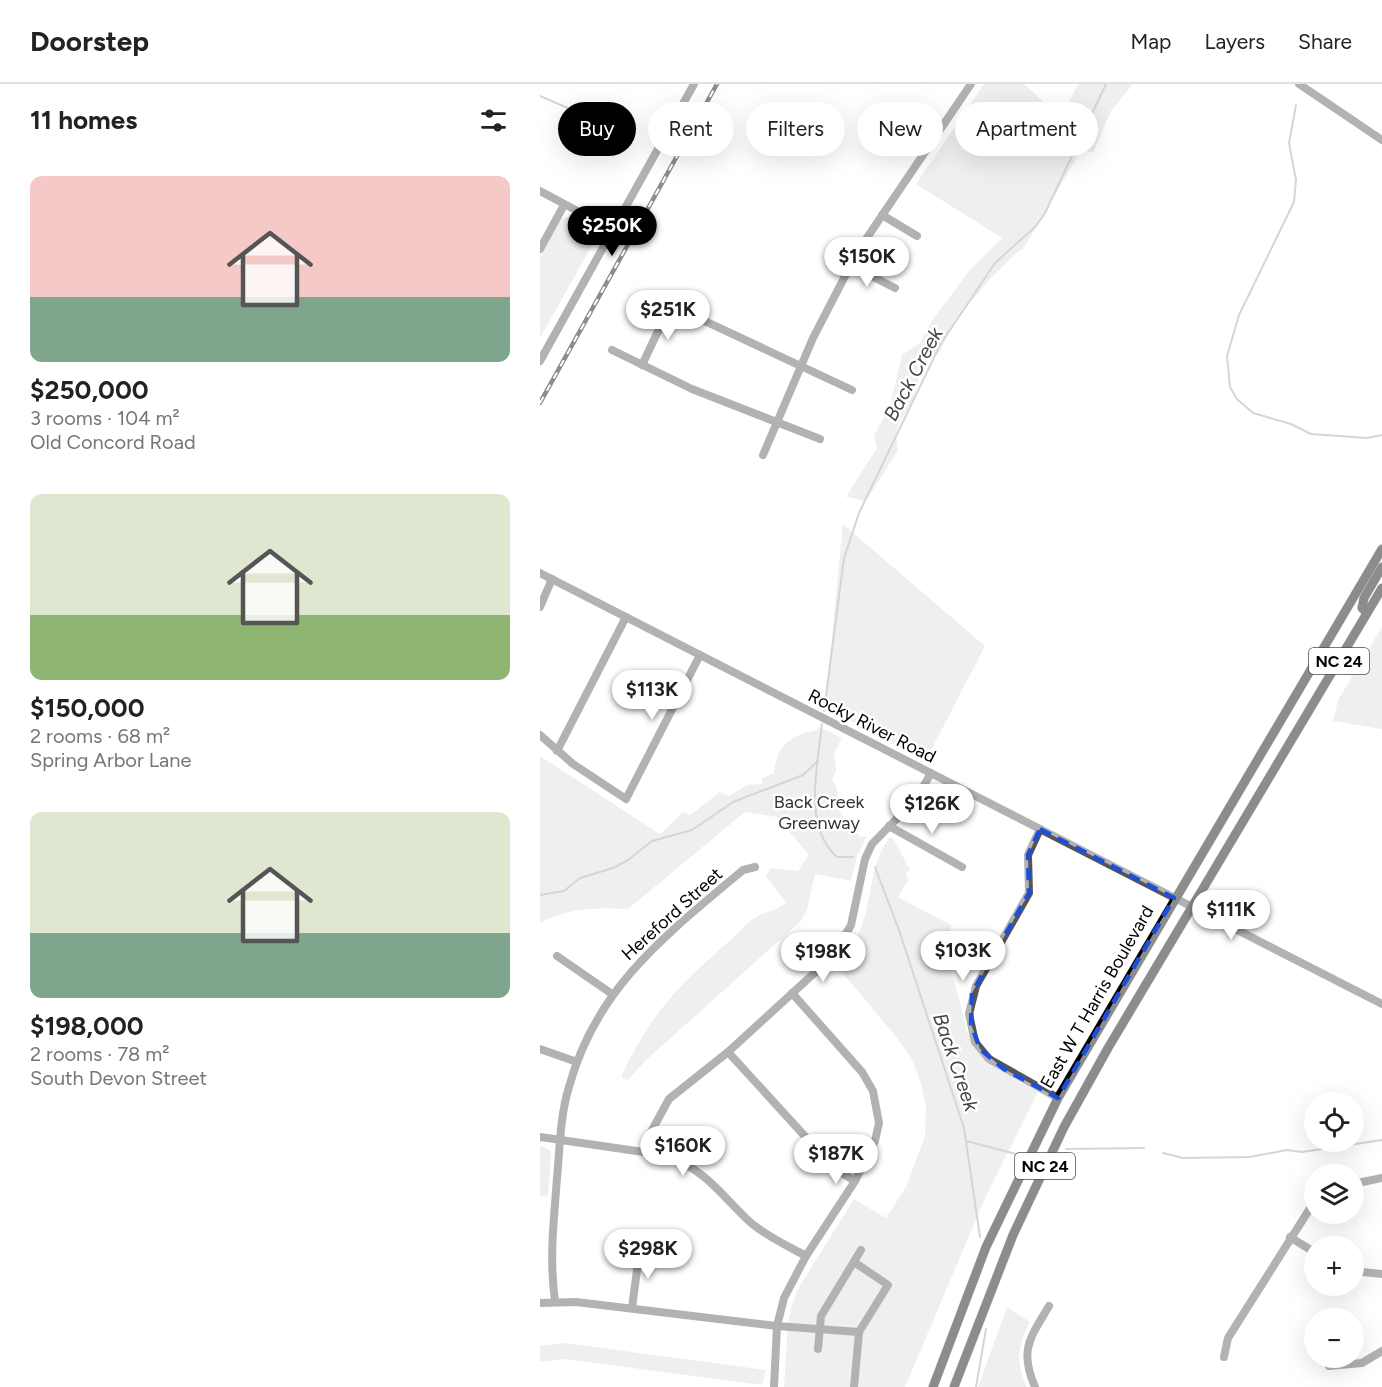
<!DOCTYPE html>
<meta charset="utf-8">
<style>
body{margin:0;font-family:Figtree,sans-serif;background:#f2f2f2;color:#222;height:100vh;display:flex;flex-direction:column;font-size:22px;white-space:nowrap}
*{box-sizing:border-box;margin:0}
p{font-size:20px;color:#767676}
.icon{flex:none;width:33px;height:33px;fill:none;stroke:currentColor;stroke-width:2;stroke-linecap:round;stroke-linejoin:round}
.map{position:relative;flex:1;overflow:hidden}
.side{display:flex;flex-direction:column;background:#fff;width:540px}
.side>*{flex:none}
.guide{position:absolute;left:18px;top:18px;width:570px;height:54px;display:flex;gap:12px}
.tools{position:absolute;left:764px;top:1008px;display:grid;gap:12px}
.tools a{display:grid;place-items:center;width:60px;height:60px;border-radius:50%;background:#fff;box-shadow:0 6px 24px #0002;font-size:30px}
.price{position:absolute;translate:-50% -51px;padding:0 14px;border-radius:21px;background:#fff;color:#222;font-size:20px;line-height:39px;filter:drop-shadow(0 2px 3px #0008)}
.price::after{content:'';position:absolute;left:50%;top:36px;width:18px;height:14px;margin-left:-9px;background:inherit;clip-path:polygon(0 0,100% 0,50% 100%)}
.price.selected{background:#000;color:#fff}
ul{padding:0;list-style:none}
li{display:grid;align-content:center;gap:12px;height:318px;padding:0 30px}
li span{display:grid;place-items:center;height:186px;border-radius:12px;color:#555}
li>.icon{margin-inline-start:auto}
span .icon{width:108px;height:108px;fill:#fffc;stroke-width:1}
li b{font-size:26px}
h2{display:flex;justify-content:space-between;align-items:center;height:72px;padding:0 30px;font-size:26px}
.pill{padding:0 21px;border-radius:27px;background:#fff;box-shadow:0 6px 24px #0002;font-size:21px;line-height:54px}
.pill.selected{background:#000;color:#fff}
header{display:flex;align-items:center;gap:36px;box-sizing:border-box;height:84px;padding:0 30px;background:#fff;border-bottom:2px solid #e0e0e0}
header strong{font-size:28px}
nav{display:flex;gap:33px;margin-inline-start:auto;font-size:21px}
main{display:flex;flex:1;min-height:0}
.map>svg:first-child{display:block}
.green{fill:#dcdcdc}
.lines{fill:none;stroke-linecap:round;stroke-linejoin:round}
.stream{stroke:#a3a3a3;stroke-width:2}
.major-casing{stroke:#dbdbdb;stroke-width:10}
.minor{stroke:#555;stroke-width:8}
.major{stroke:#000;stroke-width:9}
.rail-casing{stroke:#000;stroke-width:4.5}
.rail{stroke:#fff;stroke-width:2;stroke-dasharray:7;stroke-linecap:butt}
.marked{fill:none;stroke:#1d4ed8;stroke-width:4.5;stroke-dasharray:12 8;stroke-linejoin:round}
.labels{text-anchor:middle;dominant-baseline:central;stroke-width:5;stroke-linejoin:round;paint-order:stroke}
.shield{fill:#fff;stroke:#4c4c4c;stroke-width:1.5}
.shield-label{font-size:16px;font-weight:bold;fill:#000}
.street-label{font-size:18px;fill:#000;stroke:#fff}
.park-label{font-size:18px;fill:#333;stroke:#fff}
.water-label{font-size:20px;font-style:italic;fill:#444;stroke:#fff}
</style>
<header>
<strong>Doorstep</strong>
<nav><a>Map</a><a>Layers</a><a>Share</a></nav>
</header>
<main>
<section class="side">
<h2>11 homes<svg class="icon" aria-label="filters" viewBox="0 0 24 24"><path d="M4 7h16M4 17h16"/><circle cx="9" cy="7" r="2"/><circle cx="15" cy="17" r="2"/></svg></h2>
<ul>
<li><span style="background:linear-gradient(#f6c9c9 65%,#7fa58c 0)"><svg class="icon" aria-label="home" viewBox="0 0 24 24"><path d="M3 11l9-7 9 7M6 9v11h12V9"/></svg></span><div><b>$250,000</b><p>3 rooms · 104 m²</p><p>Old Concord Road</p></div></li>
<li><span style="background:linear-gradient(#dfe7d0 65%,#8fb573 0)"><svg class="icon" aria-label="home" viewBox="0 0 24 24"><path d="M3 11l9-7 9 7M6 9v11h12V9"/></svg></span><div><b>$150,000</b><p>2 rooms · 68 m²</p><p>Spring Arbor Lane</p></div></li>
<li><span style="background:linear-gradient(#dfe7d0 65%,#7fa58c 0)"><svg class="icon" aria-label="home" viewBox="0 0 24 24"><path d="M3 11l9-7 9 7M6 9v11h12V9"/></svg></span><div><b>$198,000</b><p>2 rooms · 78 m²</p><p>South Devon Street</p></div></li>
</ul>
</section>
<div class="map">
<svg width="842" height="1303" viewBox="0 0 842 1303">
<rect width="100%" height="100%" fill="#fff"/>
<g class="green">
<polygon points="444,0 484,0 521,33 538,0 593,0 571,27 553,69 542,65 484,164 476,169 449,196 414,238 399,269 383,279 373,317 359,339 356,350 358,366 326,417 306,413 337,364 334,352 350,322 362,271 380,259 391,238 430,186 462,154 376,100"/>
<polygon points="31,132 53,145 55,156 0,254 0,174 21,135"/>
<polygon points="303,440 445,562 386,676 285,624"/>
<polygon points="842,543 842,645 793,637 798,616"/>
<path d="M 279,643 L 302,654 L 294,669 L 296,687 L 292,696 C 301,705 296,719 301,729 C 305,736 314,743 320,753 L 327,752 L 317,772 L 311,797 L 275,790 L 267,826 L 260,838 L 105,977 L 88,996 L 81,993 C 111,930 135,905 186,860 C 196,851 207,838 218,832 C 230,826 235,828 246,818 L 226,793 L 230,784 L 258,787 L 269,771 L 237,733 L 205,728 L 88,825 C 57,823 28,824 0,839 L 0,672 L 120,750 L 143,728 L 150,731 L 180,708 L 189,712 L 207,701 L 222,700 L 222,694 L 234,689 C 236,661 251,651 277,646 Z"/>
<path d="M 349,754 L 353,754 L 370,786 L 366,789 L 368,796 L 358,813 L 411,841 L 406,864 L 427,947 L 443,975 L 498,1008 L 446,1112 L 365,1303 L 244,1303 L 248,1238 L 252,1221 L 258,1205 L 314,1115 L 346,1134 L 366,1103 L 385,1052 L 386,1023 L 381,999 L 372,975 L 358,955 L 296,881 C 304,873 311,865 316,855 C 334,822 326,787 349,754 Z"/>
<polygon points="0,1062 10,1066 11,1071 8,1113 0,1112"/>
<path d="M 467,1223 L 490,1238 C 478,1261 475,1279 487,1303 L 438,1303 Z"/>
<polygon points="24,1259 226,1286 222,1301 25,1275 0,1278 0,1262"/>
</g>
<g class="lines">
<g class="stream">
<polyline points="0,12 30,25"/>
<polyline points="756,21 749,59 756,96 754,118 699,231 687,272 690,303 697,315 713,329 751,340 771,350 827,354 842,351"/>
<polyline points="284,627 304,474 319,429 400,261 455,179 496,142 505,129 566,0"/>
<path d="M 282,640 C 278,680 262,742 297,773 L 313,773"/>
<polyline points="335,783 359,846 424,1044 440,1153"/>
<polyline points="0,811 24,807 40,794 73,784 88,776 112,757 152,746 193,718 263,691 278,677"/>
<polyline points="426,1057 476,1070"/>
<polyline points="526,1065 604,1064"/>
<polyline points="623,1069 643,1074 710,1073 747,1066 762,1068 842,1056"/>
<polyline points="436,1303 446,1245"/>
</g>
<defs>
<g id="major">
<polyline points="827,529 822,524 824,514 842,483"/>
<polyline points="393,1303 446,1163 518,1014 842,465"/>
<polyline points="414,1303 473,1151 524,1043 568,964 842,504"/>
</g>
</defs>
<use href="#major" class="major-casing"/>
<g class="minor">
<polyline points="759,0 842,56"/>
<polyline points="0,107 73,146"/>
<polyline points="342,131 377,152"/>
<polyline points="0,165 24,121"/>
<polyline points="310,181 355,204"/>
<polyline points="107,210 312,306"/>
<polyline points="72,266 152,305 280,355"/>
<polyline points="0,277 154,0"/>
<polyline points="102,281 130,222"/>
<polyline points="223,371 273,254 318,167 431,0"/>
<polyline points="0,489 842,920"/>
<polyline points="0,523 12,495"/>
<polyline points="0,651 33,680 86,715 160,571"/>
<polyline points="17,667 86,533"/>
<polyline points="349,742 422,783"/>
<polyline points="500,745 488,771 489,809 436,902 429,930 435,958 449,975 518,1014"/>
<polyline points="17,872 72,910"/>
<polyline points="0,965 37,978"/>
<polyline points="188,968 294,1084 315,1097"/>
<path d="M 0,1053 L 124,1071 C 167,1086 179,1109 210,1138 C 226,1152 248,1162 266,1172"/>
<polyline points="107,1069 111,1048 129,1015 188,968 293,872 311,841 325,775 332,760 377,714 391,689"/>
<polyline points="813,1100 842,1094"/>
<polyline points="750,1153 774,1168"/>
<polyline points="314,1178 348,1201 319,1248 314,1303"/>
<polyline points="813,1187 842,1190"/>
<path d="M 15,1217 C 9,1175 14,1135 17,1094 C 20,1063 20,1032 29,1003 C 56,903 127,850 203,786 L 215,783"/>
<polyline points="0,1219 36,1218 237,1242 319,1248"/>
<polyline points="92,1224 99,1171 104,1162"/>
<polyline points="278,1265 281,1232 321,1166"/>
<polyline points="684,1273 688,1254 774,1118"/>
<polyline points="789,1282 822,1279 842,1267"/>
<polyline points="234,1303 237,1242 244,1214 266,1172 315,1097 335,1057 339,1039 333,1007 322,988 252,909"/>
<path d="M 495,1303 C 479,1266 490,1254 509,1222"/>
</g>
<use href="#major" class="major"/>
<defs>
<polyline id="rail" points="0,319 177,0"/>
</defs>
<use href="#rail" class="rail-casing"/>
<use href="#rail" class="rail"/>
</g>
<path d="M0 0H842V1303H0ZM 500,745 L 634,814 L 518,1014 L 464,985 L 440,965 L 431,940 L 432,909 L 489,809 L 488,771 Z" fill="#fff" fill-opacity=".55" fill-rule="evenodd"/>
<path class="marked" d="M 500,745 L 634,814 L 518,1014 L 464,985 L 440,965 L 431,940 L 432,909 L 489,809 L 488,771 Z"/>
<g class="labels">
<g class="shield">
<rect x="769" y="564" width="60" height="26" rx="4.5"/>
<rect x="475" y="1069" width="60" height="26" rx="4.5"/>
</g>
<g class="shield-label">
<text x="799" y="577">NC 24</text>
<text x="505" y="1082">NC 24</text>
</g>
<g class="street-label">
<text transform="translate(332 642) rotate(27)">Rocky River Road</text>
<text transform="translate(132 830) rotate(-42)">Hereford Street</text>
<text transform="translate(557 913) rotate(-60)">East W T Harris Boulevard</text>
</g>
<g class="park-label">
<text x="279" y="718">Back Creek<tspan x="279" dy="21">Greenway</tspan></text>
</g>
<g class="water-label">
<text transform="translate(373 290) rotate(-62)">Back Creek</text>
<text transform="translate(416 978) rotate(71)">Back Creek</text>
</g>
</g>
</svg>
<div class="tools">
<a><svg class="icon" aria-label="locate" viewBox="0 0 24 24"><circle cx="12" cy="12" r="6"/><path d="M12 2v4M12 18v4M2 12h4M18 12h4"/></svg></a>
<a><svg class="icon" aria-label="layers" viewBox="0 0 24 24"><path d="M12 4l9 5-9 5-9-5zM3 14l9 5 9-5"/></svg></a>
<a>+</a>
<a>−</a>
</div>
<b class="price selected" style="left:72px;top:173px">$250K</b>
<b class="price" style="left:327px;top:204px">$150K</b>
<b class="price" style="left:128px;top:257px">$251K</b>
<b class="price" style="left:112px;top:637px">$113K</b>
<b class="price" style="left:392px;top:751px">$126K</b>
<b class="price" style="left:691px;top:857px">$111K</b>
<b class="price" style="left:423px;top:898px">$103K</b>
<b class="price" style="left:283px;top:899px">$198K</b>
<b class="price" style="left:143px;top:1093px">$160K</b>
<b class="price" style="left:296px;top:1101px">$187K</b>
<b class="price" style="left:108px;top:1196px">$298K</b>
<div class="guide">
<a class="pill selected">Buy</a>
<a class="pill">Rent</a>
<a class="pill">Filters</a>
<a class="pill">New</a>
<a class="pill">Apartment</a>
</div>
</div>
</main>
